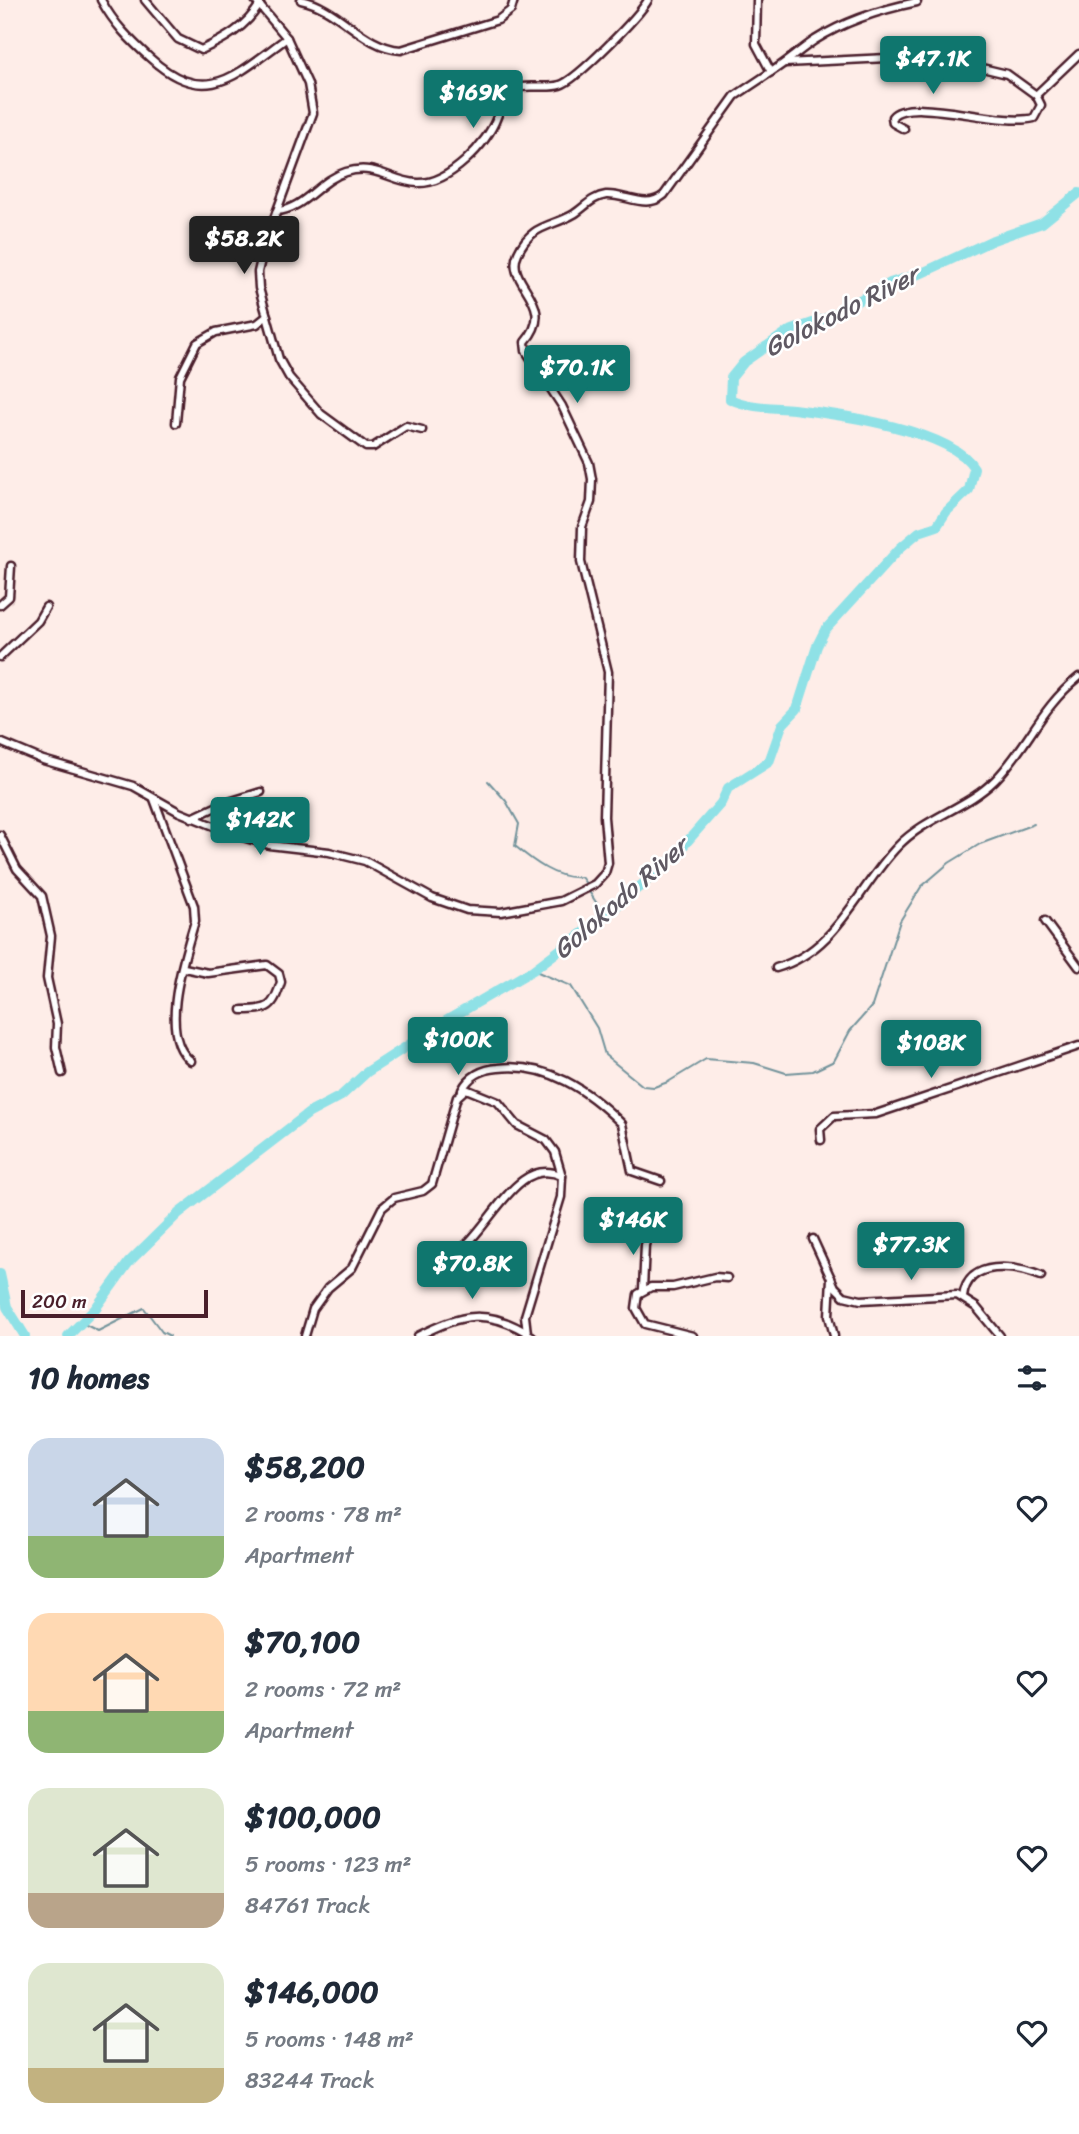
<!DOCTYPE html>
<meta charset="utf-8">
<style>
body{margin:0;font-family:Sriracha,sans-serif;background:#f6f6f7;color:#1f2937;height:100vh;display:flex;flex-direction:column;font-size:26px;white-space:nowrap}
*{box-sizing:border-box;margin:0}
p{font-size:23px;color:#747a83}
.icon{flex:none;width:38px;height:38px;fill:none;stroke:currentColor;stroke-width:2;stroke-linecap:round;stroke-linejoin:round}
.map{position:relative;height:1336px;overflow:hidden}
.panel{display:flex;flex-direction:column;background:#fff;flex:1}
.panel>*{flex:none}
.scale{position:absolute;left:21px;bottom:18px;width:187px;box-sizing:border-box;padding-left:7px;border:4px solid #4a1f2b;border-top:0;font-size:19px;line-height:24px;white-space:nowrap;color:#4a1f2b;-webkit-text-stroke:5px #fff;paint-order:stroke}
.price{position:absolute;translate:-50% -60px;padding:0 16px;border-radius:7px;background:#0f766e;color:#fff;font-size:23px;line-height:46px;filter:drop-shadow(0 2px 4px #0008)}
.price::after{content:'';position:absolute;left:50%;top:42px;width:21px;height:16px;margin-left:-10px;background:inherit;clip-path:polygon(0 0,100% 0,50% 100%)}
.price.on{background:#222;color:#fff}
ul{padding:0;list-style:none}
li{display:flex;align-items:center;gap:21px;height:175px;padding:0 28px}
li span{display:grid;place-items:center;flex:none;width:196px;height:140px;border-radius:21px;color:#555}
li>.icon{margin-inline-start:auto}
span .icon{width:84px;height:84px;fill:#fffc;stroke-width:1}
li b{font-size:30px}
h2{display:flex;justify-content:space-between;align-items:center;height:84px;padding:0 28px;font-size:30px}
.map>svg:first-child{display:block}
.lines{fill:none;stroke-linecap:round;stroke-linejoin:round}
.stream{stroke:#73939b;stroke-width:2}
.river{stroke:#8fe1e6;stroke-width:10}
.street-casing{stroke:#4a1f2b;stroke-width:11}
.street{stroke:#fff;stroke-width:6}
.labels{text-anchor:middle;dominant-baseline:central;stroke-width:5;stroke-linejoin:round;paint-order:stroke}
.water-label{font-size:26px;font-style:italic;fill:#5f5963;stroke:#fff}
</style>
<div class="map">
<svg width="1079" height="1336" viewBox="0 0 1079 1336">
<rect width="100%" height="100%" fill="#feede8"/>
<filter id="ink" filterUnits="userSpaceOnUse"><feTurbulence type="fractalNoise" baseFrequency=".0143" numOctaves="2"/><feDisplacementMap in="SourceGraphic" scale="14" xChannelSelector="R" yChannelSelector="G"/><feConvolveMatrix kernelMatrix="1 2 1 2 8 2 1 2 1" color-interpolation-filters="sRGB"/></filter>
<g filter="url(#ink)">
<g class="lines">
<g class="stream">
<path d="M 488,781 L 506,801 L 519,824 L 515,846 C 533,861 557,880 581,877 L 587,885"/>
<polyline points="588,890 605,916"/>
<polyline points="533,970 571,986 597,1028 605,1055 643,1086 654,1087 668,1082 706,1059 754,1063 786,1073 813,1071 834,1061 850,1031 872,1006 900,921 921,887 949,863 980,844 1034,824"/>
<polyline points="80,1322 98,1331 144,1308 162,1332 170,1336"/>
</g>
<g class="river">
<polyline points="0,1274 7,1307 25,1336"/>
<path d="M 68,1336 L 95,1309 L 129,1262 L 179,1213 L 309,1113 L 341,1096 L 367,1072 L 449,1019 L 533,970 L 605,916 L 671,860 L 721,803 L 728,788 L 769,762 L 782,725 L 797,709 L 817,646 L 825,630 L 900,548 L 919,532 L 937,526 L 946,512 L 969,490 L 974,468 C 952,430 837,414 793,409 C 771,407 750,408 730,399 L 731,378 L 744,362 L 787,332 L 827,318 L 890,283 L 922,273 L 993,240 L 1042,223 L 1079,193"/>
</g>
<defs>
<g id="street">
<path d="M 101,0 C 114,24 130,40 150,58 C 206,109 236,75 287,38"/>
<path d="M 145,0 L 178,39 L 201,50 C 225,39 246,27 260,4"/>
<polyline points="255,0 287,38 308,84 313,113 265,243 258,272 259,288 279,359 289,377 321,414 366,447 373,447 406,426 422,430"/>
<path d="M 301,0 C 340,8 362,47 401,50 L 498,20 L 511,10 L 514,0"/>
<path d="M 785,63 L 908,57 L 982,68 L 1007,74 L 1036,95 L 1041,105 L 1034,118 C 1000,127 910,95 892,117 L 893,123 L 904,129"/>
<path d="M 771,72 C 787,62 800,50 815,40 C 845,21 883,9 917,2"/>
<polyline points="1036,95 1079,54"/>
<path d="M 277,211 C 305,209 319,180 346,172 C 377,163 391,182 418,183 C 449,184 487,144 497,117 C 501,109 501,99 508,93 C 522,81 544,90 560,85 C 577,80 639,16 648,0"/>
<polyline points="176,423 180,377 197,343 216,332 257,324 267,316"/>
<polyline points="0,605 9,597 11,566"/>
<polyline points="0,657 38,621 46,607"/>
<path d="M 0,742 L 43,760 L 133,786 L 179,812 L 236,835 L 269,845 L 329,852 L 365,861 L 432,898 L 467,910 L 501,912 L 561,901 L 595,884 L 605,873 L 608,863 L 604,817 L 608,672 L 581,562 L 582,527 L 591,502 L 592,479 L 589,463 L 562,406 L 526,351 L 525,342 C 560,302 503,284 518,253 C 531,224 552,227 574,214 C 585,207 592,197 606,195 C 626,194 646,210 664,195 L 735,96 L 771,72 L 756,44 L 757,0"/>
<path d="M 154,799 L 194,906 L 195,921 C 185,955 157,1036 191,1061"/>
<polyline points="192,818 222,804 261,792"/>
<polyline points="0,835 17,869 42,896 51,936 47,978 57,1024 56,1047 62,1073"/>
<polyline points="1045,921 1079,967"/>
<path d="M 184,968 L 208,973 L 267,965 L 279,974 L 281,982 C 273,1008 269,1010 242,1010"/>
<path d="M 776,968 C 837,951 858,887 898,846 C 926,817 967,808 995,780 C 1028,747 1039,709 1079,677"/>
<path d="M 462,1090 C 469,1076 483,1069 498,1068 C 547,1062 588,1090 622,1124 L 632,1171 L 661,1181"/>
<polyline points="821,1140 820,1129 834,1116 876,1114 1079,1046"/>
<polyline points="813,1239 835,1287 844,1296 861,1300 957,1295 976,1307 1000,1336"/>
<path d="M 439,1261 C 485,1252 510,1151 562,1176"/>
<polyline points="831,1278 829,1316 834,1336"/>
<polyline points="643,1289 645,1245 649,1234"/>
<path d="M 963,1297 C 968,1258 1016,1266 1041,1276"/>
<polyline points="305,1336 313,1309 328,1288 352,1268 382,1208 394,1198 423,1191 432,1184 457,1097 466,1089 498,1102 517,1125 546,1140 555,1152 562,1176 561,1197 525,1316 527,1333"/>
<path d="M 418,1336 C 462,1314 487,1307 532,1336"/>
<polyline points="693,1336 645,1324 636,1308 638,1294 651,1287 673,1287 715,1277 727,1278"/>
</g>
</defs>
<use href="#street" class="street-casing"/>
<use href="#street" class="street"/>
</g>
</g>
<g class="labels">
<g class="water-label">
<text transform="translate(841 311) rotate(-27)">Golokodo River</text>
<text transform="translate(620 898) rotate(-41)">Golokodo River</text>
</g>
</g>
</svg>
<div class="scale">200 m</div>
<b class="price" style="left:933px;top:96px">$47.1K</b>
<b class="price" style="left:473px;top:130px">$169K</b>
<b class="price on" style="left:244px;top:276px">$58.2K</b>
<b class="price" style="left:577px;top:405px">$70.1K</b>
<b class="price" style="left:260px;top:857px">$142K</b>
<b class="price" style="left:458px;top:1077px">$100K</b>
<b class="price" style="left:931px;top:1080px">$108K</b>
<b class="price" style="left:633px;top:1257px">$146K</b>
<b class="price" style="left:911px;top:1282px">$77.3K</b>
<b class="price" style="left:472px;top:1301px">$70.8K</b>
</div>
<section class="panel">
<h2>10 homes<svg class="icon" aria-label="filters" viewBox="0 0 24 24"><path d="M4 7h16M4 17h16"/><circle cx="9" cy="7" r="2"/><circle cx="15" cy="17" r="2"/></svg></h2>
<ul>
<li><span style="background:linear-gradient(#c9d6e8 70%,#8fb573 0)"><svg class="icon" aria-label="home" viewBox="0 0 24 24"><path d="M3 11l9-7 9 7M6 9v11h12V9"/></svg></span><div><b>$58,200</b><p>2 rooms · 78 m²</p><p>Apartment</p></div><svg class="icon" aria-label="heart" viewBox="0 0 24 24"><path d="M12 20l-8-8c-3-5 5-10 8-4 3-6 11-1 8 4z"/></svg></li>
<li><span style="background:linear-gradient(#ffd9b3 70%,#8fb573 0)"><svg class="icon" aria-label="home" viewBox="0 0 24 24"><path d="M3 11l9-7 9 7M6 9v11h12V9"/></svg></span><div><b>$70,100</b><p>2 rooms · 72 m²</p><p>Apartment</p></div><svg class="icon" aria-label="heart" viewBox="0 0 24 24"><path d="M12 20l-8-8c-3-5 5-10 8-4 3-6 11-1 8 4z"/></svg></li>
<li><span style="background:linear-gradient(#dfe7d0 75%,#b9a48a 0)"><svg class="icon" aria-label="home" viewBox="0 0 24 24"><path d="M3 11l9-7 9 7M6 9v11h12V9"/></svg></span><div><b>$100,000</b><p>5 rooms · 123 m²</p><p>84761 Track</p></div><svg class="icon" aria-label="heart" viewBox="0 0 24 24"><path d="M12 20l-8-8c-3-5 5-10 8-4 3-6 11-1 8 4z"/></svg></li>
<li><span style="background:linear-gradient(#dfe7d0 75%,#c2b280 0)"><svg class="icon" aria-label="home" viewBox="0 0 24 24"><path d="M3 11l9-7 9 7M6 9v11h12V9"/></svg></span><div><b>$146,000</b><p>5 rooms · 148 m²</p><p>83244 Track</p></div><svg class="icon" aria-label="heart" viewBox="0 0 24 24"><path d="M12 20l-8-8c-3-5 5-10 8-4 3-6 11-1 8 4z"/></svg></li>
</ul>
</section>
